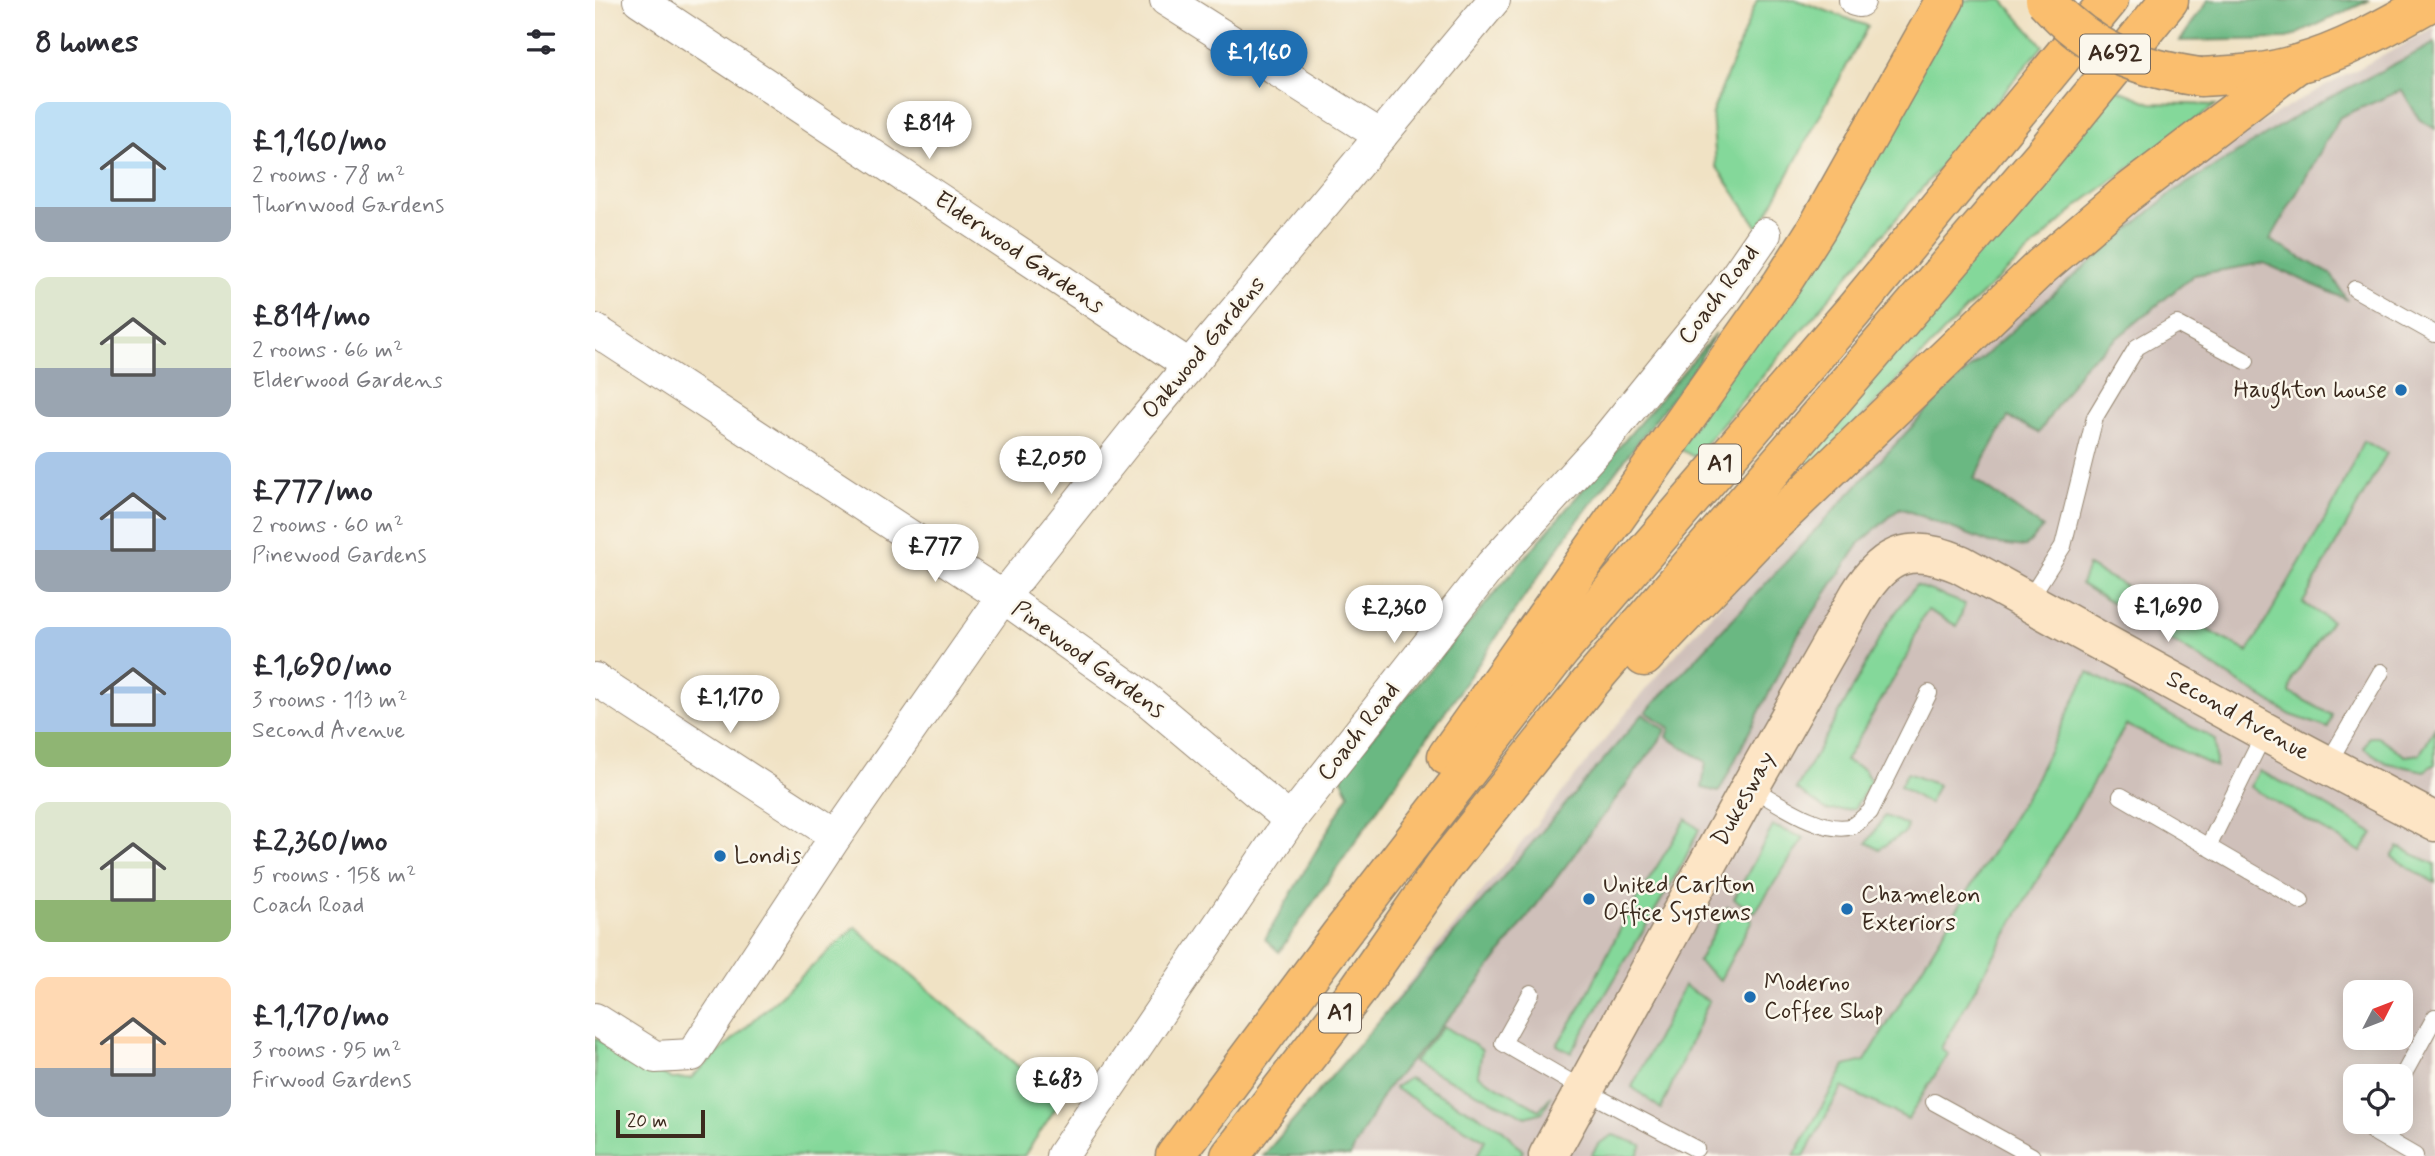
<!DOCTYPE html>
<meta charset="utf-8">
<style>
body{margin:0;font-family:Mynerve,sans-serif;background:#f7f7f7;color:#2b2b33;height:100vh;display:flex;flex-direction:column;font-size:26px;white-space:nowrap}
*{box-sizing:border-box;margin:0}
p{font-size:23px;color:#7c7c81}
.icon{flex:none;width:38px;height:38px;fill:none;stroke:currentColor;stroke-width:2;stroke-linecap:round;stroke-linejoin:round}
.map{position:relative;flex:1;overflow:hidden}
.drawer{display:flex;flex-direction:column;background:#fff;width:595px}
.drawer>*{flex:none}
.needle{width:46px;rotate:48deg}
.controls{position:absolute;left:1748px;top:980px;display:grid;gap:14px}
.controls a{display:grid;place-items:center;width:70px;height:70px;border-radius:14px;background:#fff;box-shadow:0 4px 18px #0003;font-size:35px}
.scale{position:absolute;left:21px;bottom:18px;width:89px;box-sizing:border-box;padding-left:7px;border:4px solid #3b2a1e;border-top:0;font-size:19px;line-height:24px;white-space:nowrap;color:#3b2a1e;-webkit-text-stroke:5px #fbf7ec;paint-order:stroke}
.price{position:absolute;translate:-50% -60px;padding:0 16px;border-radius:24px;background:#fff;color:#222;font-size:23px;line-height:46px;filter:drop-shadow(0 2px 4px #0008)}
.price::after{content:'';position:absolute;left:50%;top:42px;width:21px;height:16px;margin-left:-10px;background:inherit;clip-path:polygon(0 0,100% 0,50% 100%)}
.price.active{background:#1f6fb2;color:#fff}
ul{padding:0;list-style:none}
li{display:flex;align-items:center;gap:21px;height:175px;padding:0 35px}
li span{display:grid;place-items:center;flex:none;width:196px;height:140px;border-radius:14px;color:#555}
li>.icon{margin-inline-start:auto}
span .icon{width:84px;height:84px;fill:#fffc;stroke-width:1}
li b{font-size:30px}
h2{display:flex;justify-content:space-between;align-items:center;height:84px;padding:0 35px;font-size:30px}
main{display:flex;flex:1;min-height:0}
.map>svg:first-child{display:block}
.industrial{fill:#cfc0ba;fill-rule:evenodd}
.green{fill:#84d89a;stroke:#60815c;stroke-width:2}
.forest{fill:#6bb882;stroke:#537150;stroke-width:2}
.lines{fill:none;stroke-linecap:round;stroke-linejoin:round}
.lane-casing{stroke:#968671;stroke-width:18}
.street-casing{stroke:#968671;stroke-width:34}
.secondary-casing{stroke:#968671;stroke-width:41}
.highway-casing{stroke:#968671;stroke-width:41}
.lane{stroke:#fff;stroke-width:16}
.street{stroke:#fff;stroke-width:32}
.secondary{stroke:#fde5c5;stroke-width:38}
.highway{stroke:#fabe6e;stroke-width:38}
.highway-bridge-casing{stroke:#968671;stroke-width:41;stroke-linecap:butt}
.highway-bridge{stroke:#fabe6e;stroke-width:38}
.poi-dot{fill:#1f6fb2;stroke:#fbf7ec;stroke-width:2.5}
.labels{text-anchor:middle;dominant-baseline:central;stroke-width:5;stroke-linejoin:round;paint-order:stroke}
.shield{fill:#fbf7ec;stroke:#75685c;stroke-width:2}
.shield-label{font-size:23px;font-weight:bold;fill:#3b2a1e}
.street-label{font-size:24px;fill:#3b2a1e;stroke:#fbf7ec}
.poi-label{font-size:24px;fill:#3b2a1e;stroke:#fbf7ec;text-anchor:start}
</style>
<main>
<section class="drawer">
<h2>8 homes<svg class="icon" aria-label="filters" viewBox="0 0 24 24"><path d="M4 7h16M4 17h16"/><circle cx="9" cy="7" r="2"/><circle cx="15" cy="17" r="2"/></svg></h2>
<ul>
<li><span style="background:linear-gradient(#bfe0f5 75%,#9aa5b1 0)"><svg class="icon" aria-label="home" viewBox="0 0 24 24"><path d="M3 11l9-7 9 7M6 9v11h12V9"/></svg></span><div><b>£1,160/mo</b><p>2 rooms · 78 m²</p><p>Thornwood Gardens</p></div></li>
<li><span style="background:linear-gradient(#dfe7d0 65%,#9aa5b1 0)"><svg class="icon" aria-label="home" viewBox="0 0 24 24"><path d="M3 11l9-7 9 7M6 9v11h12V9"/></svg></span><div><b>£814/mo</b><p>2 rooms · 66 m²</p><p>Elderwood Gardens</p></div></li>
<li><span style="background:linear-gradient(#a9c7e8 70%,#9aa5b1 0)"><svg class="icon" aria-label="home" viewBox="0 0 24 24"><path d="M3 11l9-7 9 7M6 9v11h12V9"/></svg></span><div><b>£777/mo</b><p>2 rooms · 60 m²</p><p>Pinewood Gardens</p></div></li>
<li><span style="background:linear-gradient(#a9c7e8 75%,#8fb573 0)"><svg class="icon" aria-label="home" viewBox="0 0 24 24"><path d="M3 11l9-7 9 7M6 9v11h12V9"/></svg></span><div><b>£1,690/mo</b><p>3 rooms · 113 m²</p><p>Second Avenue</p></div></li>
<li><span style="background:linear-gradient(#dfe7d0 70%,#8fb573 0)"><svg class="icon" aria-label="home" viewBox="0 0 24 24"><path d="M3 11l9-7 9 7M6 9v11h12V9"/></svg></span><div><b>£2,360/mo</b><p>5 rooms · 158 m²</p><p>Coach Road</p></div></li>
<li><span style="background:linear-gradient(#ffd9b3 65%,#9aa5b1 0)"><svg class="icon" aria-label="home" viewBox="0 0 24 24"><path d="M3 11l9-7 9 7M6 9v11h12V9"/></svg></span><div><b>£1,170/mo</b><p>3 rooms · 95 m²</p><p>Firwood Gardens</p></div></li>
</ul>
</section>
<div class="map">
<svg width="1840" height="1156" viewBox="0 0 1840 1156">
<rect width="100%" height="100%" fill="#fbf7ec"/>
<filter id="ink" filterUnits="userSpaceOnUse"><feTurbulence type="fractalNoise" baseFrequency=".0143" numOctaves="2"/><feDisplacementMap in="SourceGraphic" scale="14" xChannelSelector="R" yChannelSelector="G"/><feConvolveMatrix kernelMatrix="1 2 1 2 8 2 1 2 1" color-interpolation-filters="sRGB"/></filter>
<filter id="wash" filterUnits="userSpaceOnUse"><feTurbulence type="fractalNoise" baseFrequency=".00686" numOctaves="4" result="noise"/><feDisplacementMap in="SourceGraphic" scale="28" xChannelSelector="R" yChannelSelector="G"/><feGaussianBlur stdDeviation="1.57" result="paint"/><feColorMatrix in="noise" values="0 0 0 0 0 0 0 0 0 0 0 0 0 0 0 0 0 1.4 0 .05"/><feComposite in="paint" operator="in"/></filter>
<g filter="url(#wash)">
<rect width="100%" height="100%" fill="#f0e2c4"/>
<path class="industrial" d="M 1840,28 L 1840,1156 L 668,1156 L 747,1065 L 1059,679 L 1159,567 L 1519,219 L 1630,143 L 1719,92 ZM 1760,992 L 1806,992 L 1806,1038 L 1760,1038 ZM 1760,1076 L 1806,1076 L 1806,1122 L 1760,1122 Z"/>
<g class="green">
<polygon points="1162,0 1202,0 1273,26 1164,229 1121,166 1117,113"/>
<polygon points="1369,0 1408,0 1448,46 1099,457 1084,449"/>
<polygon points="1519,88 1556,103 1621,105 1485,204 1372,308 1219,467 1203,456"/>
<polygon points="1768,441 1792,453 1708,603 1736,621 1698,678 1695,693 1737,715 1733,728 1696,715 1486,584 1493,566 1653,652 1741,500"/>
<polygon points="1321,585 1370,604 1362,626 1333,610 1326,619 1314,653 1250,761 1268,769 1276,781 1259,809 1232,811 1201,789 1246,710 1293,623"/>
<polygon points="1493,672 1620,739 1621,767 1531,725 1346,1048 1353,1054 1313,1119 1247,1087 1209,1156 1199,1156 1250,1066 1270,1061 1437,786"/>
<polygon points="1840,727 1840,764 1829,771 1792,763 1769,748 1774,737 1784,737 1810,756 1825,754"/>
<polygon points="1664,771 1709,793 1778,833 1766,852 1655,787"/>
<polygon points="1312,773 1343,785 1334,804 1305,786"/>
<polygon points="1290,816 1312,825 1311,832 1284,849 1272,843"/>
<polygon points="1091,819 1104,829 1088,863 976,1053 962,1045 988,1003 1031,917"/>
<polygon points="1178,826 1209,838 1160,912 1139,899"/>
<polygon points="1803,847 1840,864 1840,883 1797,857"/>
<polygon points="1132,907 1157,920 1125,980 1103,962"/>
<polygon points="260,927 465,1102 429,1156 0,1156 0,1038 77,1079 96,1078"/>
<polygon points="1089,986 1114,1001 1066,1109 1037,1087"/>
<polygon points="849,1026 887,1050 883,1075 944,1110 956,1096 948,1112 931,1117 818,1062"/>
<polygon points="814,1078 906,1128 928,1151 925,1156 882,1156 890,1140 799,1088"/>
<polygon points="1018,1135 1047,1145 1042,1156 996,1156 1003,1144"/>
</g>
<g class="forest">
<polygon points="1613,0 1775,0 1692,39 1585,41"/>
<polygon points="1840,43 1840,129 1824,119 1807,90 1745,117 1675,240 1737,275 1751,299 1669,263 1599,275 1488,366 1444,433 1413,417 1379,479 1448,528 1430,547 1395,543 1305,508 1265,543 1202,637 1124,792 1107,788 1111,762 1072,737 1075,728 1051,712 1351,390 1465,288 1578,192 1718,106"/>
<polygon points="1121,333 1099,369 975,531 684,952 670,939 754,794 745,775"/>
<polygon points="1048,714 1071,730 1067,737 878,990 791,1089 755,1156 668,1156"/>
</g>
</g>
<g filter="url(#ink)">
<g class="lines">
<defs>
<g id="lane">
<polyline points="1760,289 1840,334"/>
<polyline points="1433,601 1468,546 1500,417 1542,347 1582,324 1651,361"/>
<polyline points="1732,765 1786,672"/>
<path d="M 1155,787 C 1179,800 1229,836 1257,826 C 1263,823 1269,816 1275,812 L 1334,693"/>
<polyline points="1526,796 1706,901"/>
<polyline points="1613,847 1670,732"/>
<polyline points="936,993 908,1043 989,1090 1101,1149"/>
<polyline points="1806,1079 1840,1017"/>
<polyline points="1339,1102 1437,1156"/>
<polyline points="1782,1122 1777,1131 1820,1156"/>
</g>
<g id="street">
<polyline points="44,0 595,366"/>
<polyline points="571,0 786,136"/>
<polyline points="1260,0 1264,1"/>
<polyline points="0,330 408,597 550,698 695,820"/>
<polyline points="0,679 241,836"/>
<polyline points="0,1019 60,1057 97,1055 241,836 408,597 540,431 899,0"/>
<polyline points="467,1156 695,820 897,564 1006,445 1130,292 1170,234"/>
</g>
<path id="secondary" d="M 953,1156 L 1155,787 L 1264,595 C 1291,551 1318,544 1365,564 L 1670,732 L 1840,822"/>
<g id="highway">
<path d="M 1605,77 C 1638,75 1670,74 1702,64 C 1750,51 1796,24 1839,0"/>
<polyline points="1049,657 1159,542 1447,266 1530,195 1702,64"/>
<polyline points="852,756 1187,283 1222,228 1350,0"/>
<polyline points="580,1156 745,935 966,650 1259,310 1514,0"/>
<polyline points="635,1156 762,991 849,866 994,684 1448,155 1574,0"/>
</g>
</defs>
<use href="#lane" class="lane-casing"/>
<use href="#street" class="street-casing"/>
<use href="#secondary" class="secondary-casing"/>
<use href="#highway" class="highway-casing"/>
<use href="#lane" class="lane"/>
<use href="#street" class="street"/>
<use href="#secondary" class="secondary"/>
<use href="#highway" class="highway"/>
<defs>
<path id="highway-bridge" d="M 1450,0 C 1495,50 1541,68 1605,77"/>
</defs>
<use href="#highway-bridge" class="highway-bridge-casing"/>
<use href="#highway-bridge" class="highway-bridge"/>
</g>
</g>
<g class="poi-dot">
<circle cx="1806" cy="390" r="7"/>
<circle cx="125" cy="856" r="7"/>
<circle cx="994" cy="899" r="7"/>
<circle cx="1252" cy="909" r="7"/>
<circle cx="1155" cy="997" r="7"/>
</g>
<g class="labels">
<g class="shield">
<rect x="1485" y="34.5" width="70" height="39" rx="5"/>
<rect x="1104" y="444.5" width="42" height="39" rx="5"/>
<rect x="724" y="993.5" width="42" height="39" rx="5"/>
</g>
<g class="shield-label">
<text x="1520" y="54">A692</text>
<text x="1125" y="464">A1</text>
<text x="745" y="1013">A1</text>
</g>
<g class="street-label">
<text transform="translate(424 253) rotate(34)">Elderwood Gardens</text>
<text transform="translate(1124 295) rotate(-53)">Coach Road</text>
<text transform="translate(609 348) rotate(-50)">Oakwood Gardens</text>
<text transform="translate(493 660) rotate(36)">Pinewood Gardens</text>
<text transform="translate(1643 716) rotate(29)">Second Avenue</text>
<text transform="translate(764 732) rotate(-52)">Coach Road</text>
<text transform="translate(1149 799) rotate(-61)">Dukesway</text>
</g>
<g class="poi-label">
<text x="1792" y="390" text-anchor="end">Haughton house</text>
<text x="139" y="856">Londis</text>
<text x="1008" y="885">United Carlton<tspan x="1008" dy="28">Office Systems</tspan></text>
<text x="1266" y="895">Chameleon<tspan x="1266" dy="28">Exteriors</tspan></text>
<text x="1169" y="983">Moderno<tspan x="1169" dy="28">Coffee Shop</tspan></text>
</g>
</g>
</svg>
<div class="controls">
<a><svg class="needle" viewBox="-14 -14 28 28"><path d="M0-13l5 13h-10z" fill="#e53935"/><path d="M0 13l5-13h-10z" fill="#7c7c81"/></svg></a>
<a><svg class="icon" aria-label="locate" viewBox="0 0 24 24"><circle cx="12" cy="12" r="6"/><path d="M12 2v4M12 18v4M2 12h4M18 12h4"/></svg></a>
</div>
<div class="scale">20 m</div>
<b class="price active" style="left:664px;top:90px">£1,160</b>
<b class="price" style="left:334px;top:161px">£814</b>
<b class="price" style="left:456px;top:496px">£2,050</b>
<b class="price" style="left:340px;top:584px">£777</b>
<b class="price" style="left:1573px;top:644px">£1,690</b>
<b class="price" style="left:799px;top:645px">£2,360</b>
<b class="price" style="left:135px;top:735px">£1,170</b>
<b class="price" style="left:462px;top:1117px">£683</b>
</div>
</main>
